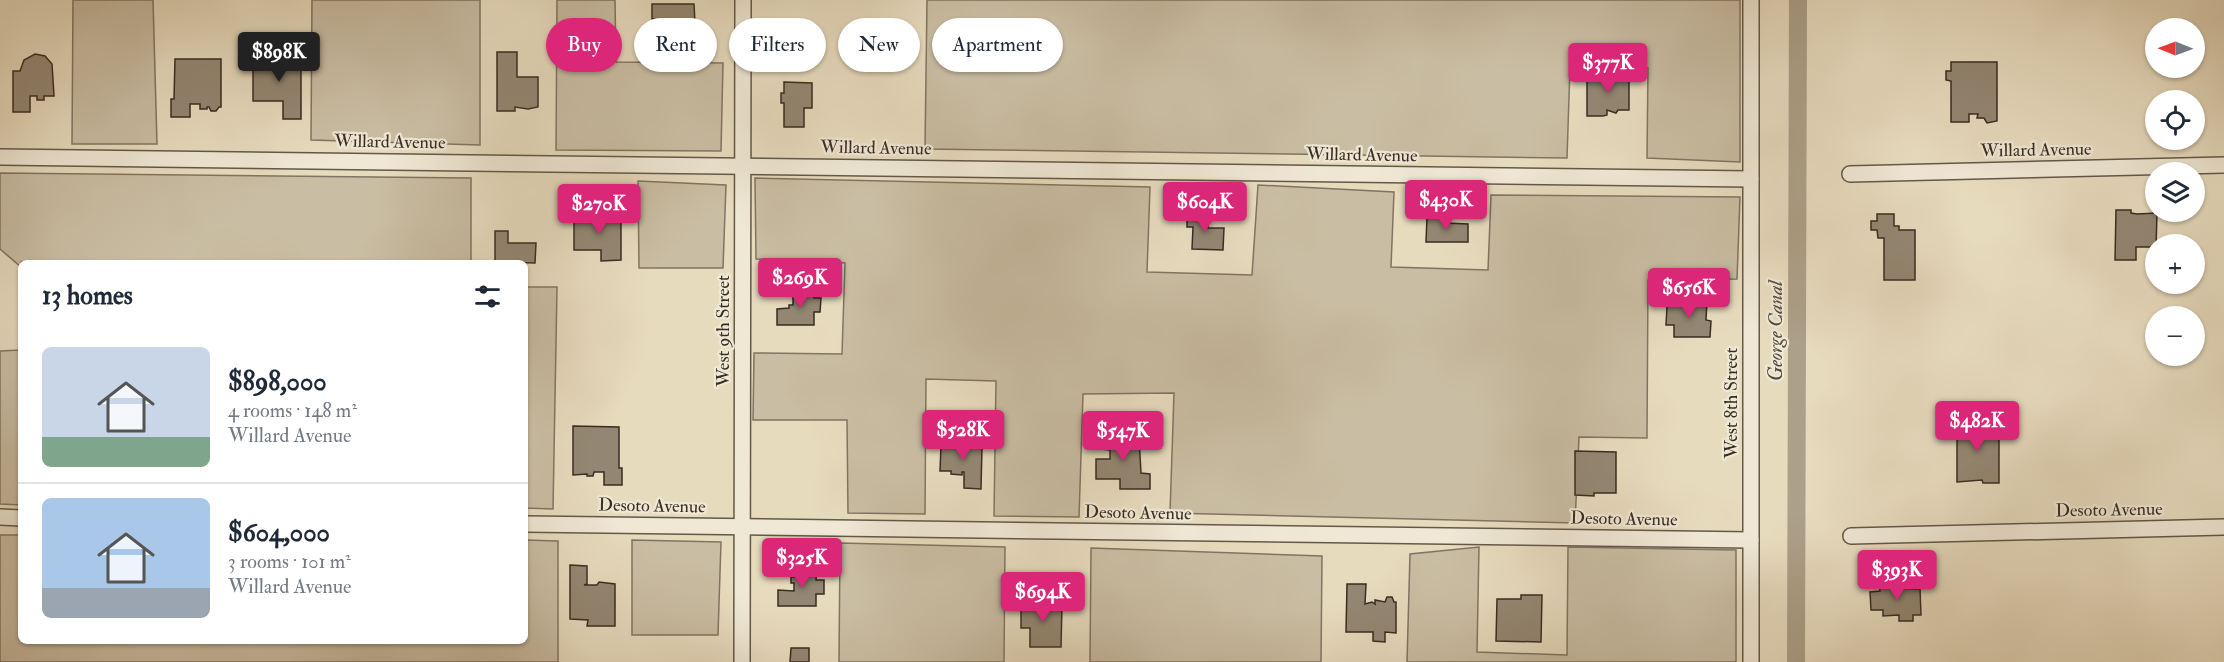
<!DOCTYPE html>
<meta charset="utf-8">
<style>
body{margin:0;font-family:"IM FELL Double Pica",serif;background:#f6f6f7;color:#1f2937;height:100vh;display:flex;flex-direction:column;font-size:22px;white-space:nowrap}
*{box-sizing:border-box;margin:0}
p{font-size:20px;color:#747a83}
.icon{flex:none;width:33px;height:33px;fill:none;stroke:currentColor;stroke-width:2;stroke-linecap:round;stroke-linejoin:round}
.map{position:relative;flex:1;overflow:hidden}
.panel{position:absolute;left:18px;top:260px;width:510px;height:384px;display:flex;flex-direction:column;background:#fff;border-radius:9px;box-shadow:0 2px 4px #0004}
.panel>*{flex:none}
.top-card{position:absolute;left:546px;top:18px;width:570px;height:54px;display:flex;gap:12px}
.needle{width:39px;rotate:271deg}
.fabs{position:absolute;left:2145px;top:18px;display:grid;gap:12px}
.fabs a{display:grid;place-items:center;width:60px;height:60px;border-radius:50%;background:#fff;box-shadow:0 2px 4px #0004;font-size:30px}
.price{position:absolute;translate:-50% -51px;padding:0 14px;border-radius:6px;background:#db2777;color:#fff;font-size:20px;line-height:39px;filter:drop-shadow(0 2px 3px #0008)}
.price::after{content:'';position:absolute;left:50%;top:36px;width:18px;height:14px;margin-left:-9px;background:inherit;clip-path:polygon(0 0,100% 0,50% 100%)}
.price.current{background:#222;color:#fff}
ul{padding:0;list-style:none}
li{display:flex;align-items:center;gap:18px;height:150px;padding:0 24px}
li+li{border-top:2px solid #e0e1e3}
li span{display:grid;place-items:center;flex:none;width:168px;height:120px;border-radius:9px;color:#555}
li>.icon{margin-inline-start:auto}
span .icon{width:72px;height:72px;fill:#fffc;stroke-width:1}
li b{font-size:26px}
h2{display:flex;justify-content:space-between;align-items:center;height:72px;padding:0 24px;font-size:26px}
.pill{padding:0 21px;border-radius:27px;background:#fff;box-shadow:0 2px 4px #0004;font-size:21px;line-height:54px}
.pill.current{background:#db2777;color:#fff}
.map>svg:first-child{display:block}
.green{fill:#c9bda3;stroke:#817462;stroke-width:1.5}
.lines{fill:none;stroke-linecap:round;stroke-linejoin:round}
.canal{stroke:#aca089;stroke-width:18}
.building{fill:#938773;stroke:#392c21;stroke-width:1.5}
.minor-casing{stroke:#645848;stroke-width:18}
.minor{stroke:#efe8d5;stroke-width:15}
.labels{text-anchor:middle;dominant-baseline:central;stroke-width:4.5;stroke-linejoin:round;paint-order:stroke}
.street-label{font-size:18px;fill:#392c21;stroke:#efe8d5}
.water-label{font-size:20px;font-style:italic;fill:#56493b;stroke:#efe8d5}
</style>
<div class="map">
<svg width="2224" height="662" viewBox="0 0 2224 662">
<rect width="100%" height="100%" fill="#e7dbbe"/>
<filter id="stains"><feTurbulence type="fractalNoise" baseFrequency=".00333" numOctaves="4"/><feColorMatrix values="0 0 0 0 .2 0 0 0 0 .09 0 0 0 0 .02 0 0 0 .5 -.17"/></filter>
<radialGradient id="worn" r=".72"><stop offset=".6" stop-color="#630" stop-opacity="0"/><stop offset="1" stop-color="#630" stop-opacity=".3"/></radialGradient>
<g class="green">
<polygon points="73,0 153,0 157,144 72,144"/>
<polygon points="312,0 480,0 480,145 311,140"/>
<polygon points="557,0 615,0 616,62 723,63 721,151 556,150"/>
<polygon points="927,0 1740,0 1740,162 1647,158 1648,68 1570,68 1567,158 925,149"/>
<polygon points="0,173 471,178 471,262 21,262 21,267 0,249"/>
<polygon points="755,178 1150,187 1147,272 1252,275 1258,185 1394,192 1391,267 1488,270 1491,195 1740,197 1737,279 1648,280 1647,438 1579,437 1575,523 1170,513 1174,393 1083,394 1079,517 994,516 996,381 926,379 925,514 848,513 847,420 753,420 754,353 842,354 845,263 756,259"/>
<polygon points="638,181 726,185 723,268 639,268"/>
<polygon points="525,287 557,287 553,509 525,508"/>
<polygon points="21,350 21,505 0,504 0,351"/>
<polygon points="0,535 21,535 21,640 525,640 525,540 558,541 558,662 0,662"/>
<polygon points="632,540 721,542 718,635 632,635"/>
<polygon points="840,543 1005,547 1004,662 839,662"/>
<polygon points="1479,547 1477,652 1567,655 1568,547 1736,550 1736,662 1407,662 1410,554"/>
<polygon points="1091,548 1322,556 1321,662 1090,662"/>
</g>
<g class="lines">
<polyline class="canal" points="1796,662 1798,0"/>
</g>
<g class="building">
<polygon points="652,4 694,4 695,23 690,23 690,42 655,42 655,19 652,19"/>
<polygon points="497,52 517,52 517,77 538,77 538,107 528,109 515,107 515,111 497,111"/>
<polygon points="35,54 45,56 52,64 54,96 44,96 44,100 37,100 37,96 30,96 30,112 13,112 13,71 20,71 24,60"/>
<polygon points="253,57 301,58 301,119 283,119 283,101 253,101"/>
<polygon points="175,59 221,59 221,107 219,107 216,111 211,111 209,107 207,107 207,109 200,109 200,104 190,104 190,117 171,117 171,99 174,99"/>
<polygon points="1951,62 1997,62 1997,121 1987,123 1984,118 1977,118 1978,114 1969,114 1969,122 1951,122 1951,81 1946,80 1946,71 1951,71"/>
<polygon points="1604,73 1629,73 1629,110 1618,110 1616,113 1607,110 1607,115 1603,116 1587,116 1587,76 1604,77"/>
<polygon points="784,82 812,83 812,108 804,108 804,127 784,127 784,103 781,103 781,93 784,93"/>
<polygon points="2116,210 2131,210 2131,213 2137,214 2157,213 2156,247 2136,247 2136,260 2115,260"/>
<polygon points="1187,212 1204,212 1204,224 1208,224 1208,228 1224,228 1223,250 1192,249 1193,227 1187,227"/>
<polygon points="605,213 621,213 621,260 601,261 601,250 574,250 574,215 586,215 586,219 599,219 599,215 605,215"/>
<polygon points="1877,214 1894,214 1894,226 1899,226 1899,230 1915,230 1915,280 1884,280 1884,238 1878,238 1877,230 1871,230 1871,221 1877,221"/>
<polygon points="1427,217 1442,217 1442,220 1446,220 1446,223 1468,224 1468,242 1426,242"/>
<polygon points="495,231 508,231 508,243 536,243 535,263 495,262"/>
<polygon points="793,288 814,288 814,298 821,298 820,312 814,312 814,325 777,325 777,309 789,308 789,305 793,305"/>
<polygon points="1675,299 1707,300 1706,320 1711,321 1710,337 1674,337 1674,325 1666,325 1667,306 1675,306"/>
<polygon points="1957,419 1988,419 1988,437 1999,437 1999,483 1983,483 1982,480 1957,482"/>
<polygon points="573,426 619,427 619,468 622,468 622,485 604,485 604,472 594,472 593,476 587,476 587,474 573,475"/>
<polygon points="1111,430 1120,430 1120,437 1139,438 1141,473 1150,474 1150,489 1120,489 1120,479 1096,479 1096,459 1110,459 1110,450 1101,449 1101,437 1111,437"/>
<polygon points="952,438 973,439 973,447 982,447 981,489 964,488 964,472 962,472 962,475 951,474 951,471 940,471 941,446 951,446"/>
<polygon points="1575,451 1616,452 1616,493 1594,493 1594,496 1575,495"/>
<polygon points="570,565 587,566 587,584 584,585 597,585 599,582 615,584 615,626 587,626 588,620 570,619"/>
<polygon points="795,567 817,568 816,580 824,580 824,594 816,594 816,606 778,606 778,590 794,591 794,583 791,583 791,577 794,577"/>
<polygon points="1895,582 1895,588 1920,589 1921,615 1913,615 1913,621 1899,621 1899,615 1883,616 1883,610 1871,610 1870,592 1880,591 1879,583"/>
<polygon points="1347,584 1366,584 1365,604 1372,602 1375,604 1375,600 1385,602 1387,597 1392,597 1394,602 1396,602 1396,633 1385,632 1385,642 1373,641 1373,632 1346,632"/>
<polygon points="1521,595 1542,595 1541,642 1496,641 1497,599 1521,599"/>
<polygon points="1021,601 1052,601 1052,605 1062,605 1061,647 1030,647 1030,628 1021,628"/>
<polygon points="791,648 809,648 809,662 790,662"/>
</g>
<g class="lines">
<defs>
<g id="minor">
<polyline points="0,157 1751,179"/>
<polyline points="1850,174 2224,165"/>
<polyline points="0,517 21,518"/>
<polyline points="525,524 1751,540"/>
<polyline points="1851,536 2224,527"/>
<polyline points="742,662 743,0"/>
<polyline points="1751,662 1751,0"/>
</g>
</defs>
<use href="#minor" class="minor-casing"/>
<use href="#minor" class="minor"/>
</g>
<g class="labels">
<g class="street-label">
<text transform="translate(390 142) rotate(1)">Willard Avenue</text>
<text transform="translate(876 148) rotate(1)">Willard Avenue</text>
<text transform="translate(2036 150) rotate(-1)">Willard Avenue</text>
<text transform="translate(1362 155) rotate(1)">Willard Avenue</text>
<text transform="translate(723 331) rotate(-90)">West 9th Street</text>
<text transform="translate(1731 403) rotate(-90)">West 8th Street</text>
<text transform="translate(652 506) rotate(1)">Desoto Avenue</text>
<text transform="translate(2109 510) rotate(-1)">Desoto Avenue</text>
<text transform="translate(1138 513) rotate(1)">Desoto Avenue</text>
<text transform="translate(1624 519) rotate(1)">Desoto Avenue</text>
</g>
<g class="water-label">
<text transform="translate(1775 331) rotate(-90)">George Canal</text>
</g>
</g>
<rect width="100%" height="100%" filter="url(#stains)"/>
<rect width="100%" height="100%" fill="url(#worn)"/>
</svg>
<div class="fabs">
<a><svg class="needle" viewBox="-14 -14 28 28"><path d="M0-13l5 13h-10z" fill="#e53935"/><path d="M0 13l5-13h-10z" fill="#747a83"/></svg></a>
<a><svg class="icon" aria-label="locate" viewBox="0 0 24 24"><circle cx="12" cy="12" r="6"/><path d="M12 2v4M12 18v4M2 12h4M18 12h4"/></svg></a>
<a><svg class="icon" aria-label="layers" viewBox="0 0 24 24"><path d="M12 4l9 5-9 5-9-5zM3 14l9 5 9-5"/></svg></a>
<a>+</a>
<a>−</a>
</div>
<b class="price current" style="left:279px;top:83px">$898K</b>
<b class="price" style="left:1608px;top:94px">$377K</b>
<b class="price" style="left:1446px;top:231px">$430K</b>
<b class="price" style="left:1205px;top:233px">$604K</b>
<b class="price" style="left:599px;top:235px">$270K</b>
<b class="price" style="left:800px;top:309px">$269K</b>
<b class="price" style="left:1689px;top:319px">$656K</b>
<b class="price" style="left:1977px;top:452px">$482K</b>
<b class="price" style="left:963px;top:461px">$528K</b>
<b class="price" style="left:1123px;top:462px">$547K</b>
<b class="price" style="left:802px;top:589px">$325K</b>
<b class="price" style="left:1897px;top:601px">$393K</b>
<b class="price" style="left:1043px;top:623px">$694K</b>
<div class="top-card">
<a class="pill current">Buy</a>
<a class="pill">Rent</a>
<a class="pill">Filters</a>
<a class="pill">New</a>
<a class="pill">Apartment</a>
</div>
<section class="panel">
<h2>13 homes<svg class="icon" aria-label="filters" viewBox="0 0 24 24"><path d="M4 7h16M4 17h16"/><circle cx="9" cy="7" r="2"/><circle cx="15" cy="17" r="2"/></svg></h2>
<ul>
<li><span style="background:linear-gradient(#c9d6e8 75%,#7fa58c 0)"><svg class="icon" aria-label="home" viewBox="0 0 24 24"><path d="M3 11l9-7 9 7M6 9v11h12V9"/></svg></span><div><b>$898,000</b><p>4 rooms · 148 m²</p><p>Willard Avenue</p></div></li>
<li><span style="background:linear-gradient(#a9c7e8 75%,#9aa5b1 0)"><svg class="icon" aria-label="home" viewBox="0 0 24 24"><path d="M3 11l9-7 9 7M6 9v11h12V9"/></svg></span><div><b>$604,000</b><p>3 rooms · 101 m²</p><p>Willard Avenue</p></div></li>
</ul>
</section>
</div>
